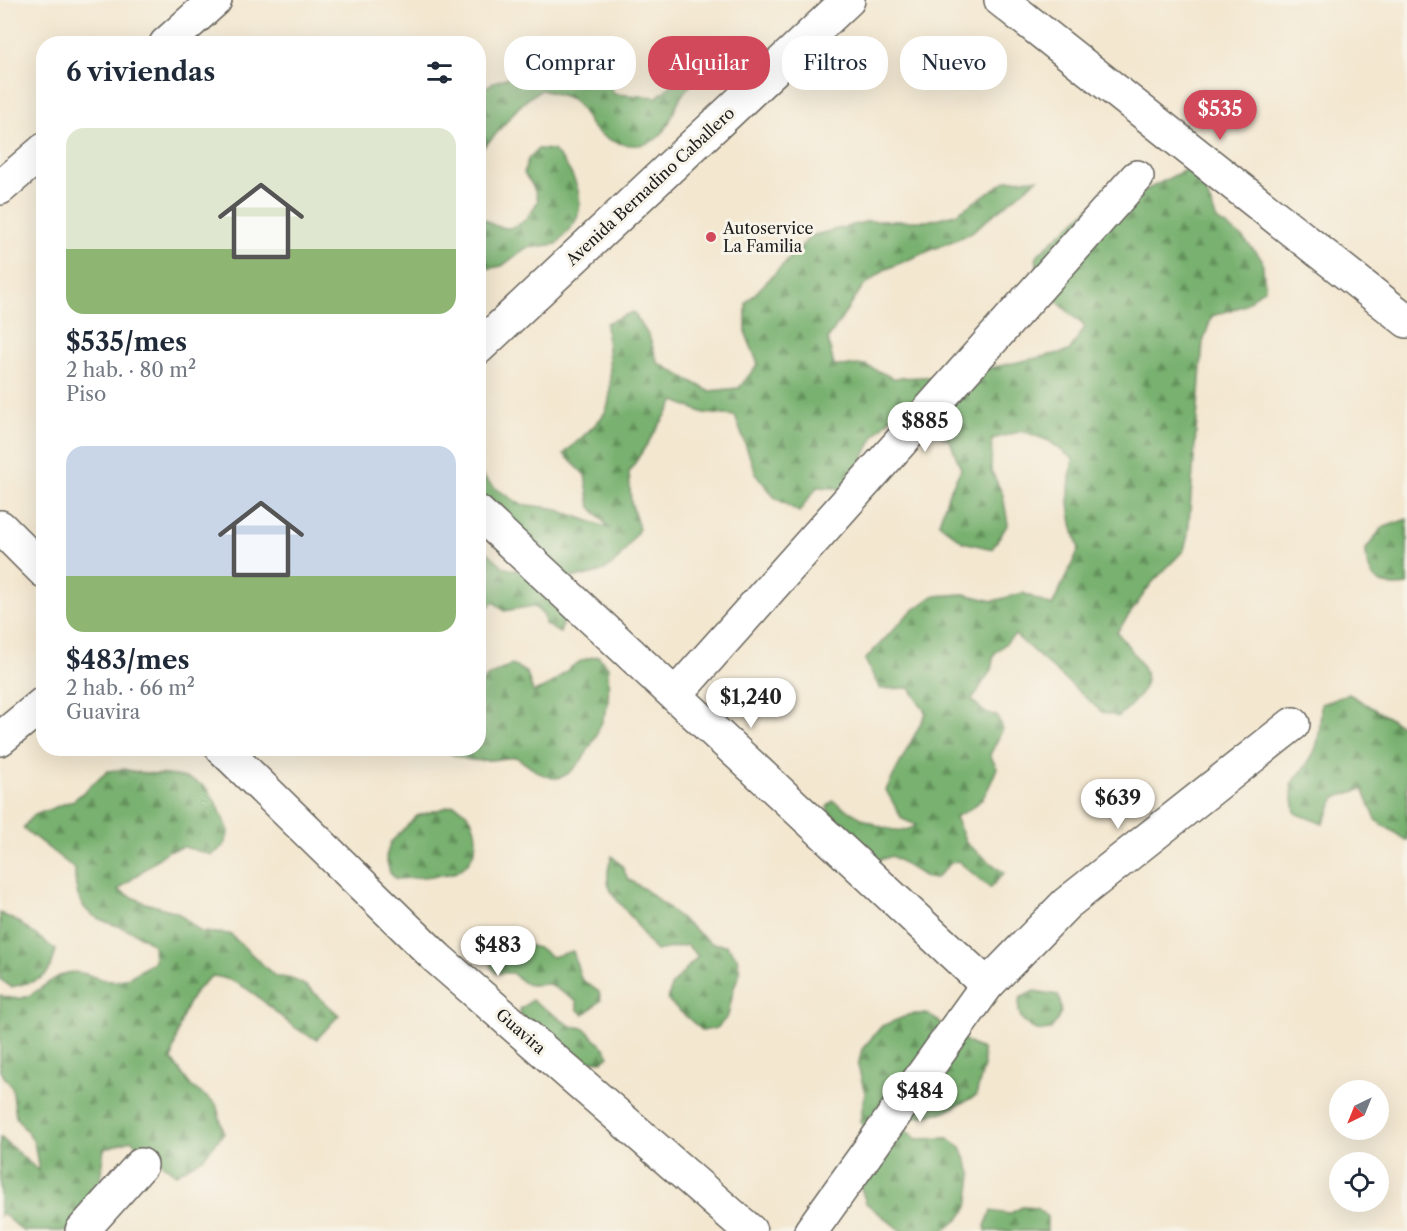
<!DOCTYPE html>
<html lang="es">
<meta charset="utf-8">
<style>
body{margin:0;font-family:"Libre Caslon Text",serif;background:#f2f2f3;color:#1f2937;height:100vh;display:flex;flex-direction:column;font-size:22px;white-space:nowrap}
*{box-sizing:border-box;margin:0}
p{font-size:20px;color:#747a83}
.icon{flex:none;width:33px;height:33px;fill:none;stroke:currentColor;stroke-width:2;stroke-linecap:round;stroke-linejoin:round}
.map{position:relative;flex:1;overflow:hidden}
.sheet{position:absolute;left:36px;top:36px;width:450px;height:720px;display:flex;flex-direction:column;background:#fff;border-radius:24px;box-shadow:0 6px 24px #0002}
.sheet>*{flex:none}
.top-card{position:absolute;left:504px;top:36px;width:570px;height:54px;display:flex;gap:12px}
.needle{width:39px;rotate:223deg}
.controls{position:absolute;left:1329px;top:1080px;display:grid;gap:12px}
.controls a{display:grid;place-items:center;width:60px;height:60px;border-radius:50%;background:#fff;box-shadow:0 6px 24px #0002;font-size:30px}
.price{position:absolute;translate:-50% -51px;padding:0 14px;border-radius:21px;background:#fff;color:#222;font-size:20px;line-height:39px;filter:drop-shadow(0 2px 3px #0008)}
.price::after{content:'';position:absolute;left:50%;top:36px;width:18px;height:14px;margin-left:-9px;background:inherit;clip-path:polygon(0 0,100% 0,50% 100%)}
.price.selected{background:#d1495b;color:#fff}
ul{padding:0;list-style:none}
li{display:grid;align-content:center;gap:12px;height:318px;padding:0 30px}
li span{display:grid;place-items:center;height:186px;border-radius:18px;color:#555}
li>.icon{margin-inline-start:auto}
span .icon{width:108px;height:108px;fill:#fffc;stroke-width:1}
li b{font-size:26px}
h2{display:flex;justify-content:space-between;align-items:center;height:72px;padding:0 30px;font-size:26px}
.chip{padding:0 21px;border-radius:24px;background:#fff;box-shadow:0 6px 24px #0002;font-size:21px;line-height:54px}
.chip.selected{background:#d1495b;color:#fff}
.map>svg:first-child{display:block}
.forest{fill:url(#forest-firs);stroke:#4a6646;stroke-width:1.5}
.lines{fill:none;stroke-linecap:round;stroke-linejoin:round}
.street-casing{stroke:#67635b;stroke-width:36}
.primary-casing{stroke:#67635b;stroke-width:36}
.street{stroke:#fff;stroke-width:33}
.primary{stroke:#fff;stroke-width:33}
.poi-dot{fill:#d1495b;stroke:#f7f3e8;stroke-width:2}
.labels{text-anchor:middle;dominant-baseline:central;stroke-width:6;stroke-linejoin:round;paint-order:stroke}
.street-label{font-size:16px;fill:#1c1c1c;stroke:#f7f3e8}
.poi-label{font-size:16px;fill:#1c1c1c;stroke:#f7f3e8;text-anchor:start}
</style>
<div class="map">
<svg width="1407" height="1231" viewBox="0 0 1407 1231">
<defs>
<pattern id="forest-firs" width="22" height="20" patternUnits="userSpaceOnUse" patternTransform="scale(1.5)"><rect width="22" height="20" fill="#78b16f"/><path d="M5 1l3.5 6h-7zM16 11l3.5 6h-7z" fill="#628f5a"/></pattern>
</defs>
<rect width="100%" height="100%" fill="#f7f3e8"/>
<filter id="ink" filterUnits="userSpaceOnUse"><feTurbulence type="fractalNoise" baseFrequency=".0167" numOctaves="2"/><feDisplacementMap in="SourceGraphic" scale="12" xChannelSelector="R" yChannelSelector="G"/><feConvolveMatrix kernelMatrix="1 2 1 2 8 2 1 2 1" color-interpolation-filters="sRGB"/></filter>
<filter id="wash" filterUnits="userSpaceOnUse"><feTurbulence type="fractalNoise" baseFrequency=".008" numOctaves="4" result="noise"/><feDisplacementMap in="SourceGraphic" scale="24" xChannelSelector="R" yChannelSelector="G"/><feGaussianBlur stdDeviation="1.35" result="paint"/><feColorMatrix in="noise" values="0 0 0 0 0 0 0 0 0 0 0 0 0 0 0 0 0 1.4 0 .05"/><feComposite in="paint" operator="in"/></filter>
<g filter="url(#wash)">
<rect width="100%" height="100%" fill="#f3e7d0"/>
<g class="forest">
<path d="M 589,65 L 603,69 L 614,94 L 657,97 L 680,78 L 694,83 C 671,99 676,124 656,139 C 637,152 606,143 592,127 C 586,119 581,106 573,100 C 566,95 551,93 542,90 C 513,104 503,132 479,151 L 479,92 L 494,82 L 515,75 L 560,76 Z"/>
<path d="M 538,149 L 553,150 C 570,167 586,193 577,218 C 573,227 563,236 557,244 L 526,248 L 502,266 L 479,270 L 479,215 C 504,237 524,230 538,200 L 533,186 L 524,173 L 528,159 Z"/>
<path d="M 1189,168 L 1206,192 L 1217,220 L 1242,237 L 1262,259 L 1265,288 L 1243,306 L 1212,316 L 1203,342 L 1188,535 L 1184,550 L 1151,584 L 1117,632 C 1148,672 1162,679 1118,717 L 1102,712 L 1015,635 L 994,654 L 991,670 L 972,700 L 983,711 L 997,716 L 1003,729 L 990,755 L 997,768 C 986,796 983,804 955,817 L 967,844 L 1004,873 L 990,888 L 958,861 L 951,863 L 935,879 L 927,878 L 892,856 L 871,863 L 829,814 L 827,807 L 833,801 C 852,813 895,842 916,825 L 902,819 L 886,790 L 926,713 L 910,688 L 880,689 L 865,660 L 908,614 L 933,596 L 964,594 L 993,601 L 1023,593 L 1052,606 L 1079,549 C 1068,515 1066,495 1073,459 L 1049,441 L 1023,431 L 992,439 L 991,470 L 1003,495 L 1008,524 L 992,549 L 963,542 L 939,523 L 948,495 L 961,469 L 950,441 L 923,426 L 894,414 L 874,436 L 848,489 L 817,487 L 799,512 L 774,497 L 756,474 L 735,416 L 704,413 L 675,401 L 629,472 L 631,502 L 639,529 C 615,567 611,574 566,578 L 479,504 L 478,472 L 495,488 L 520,504 L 552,508 L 609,528 L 590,506 L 585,475 L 564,454 C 576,441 594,429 604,414 C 617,395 606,346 606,323 L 633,312 L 649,336 L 658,363 L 709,391 L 739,388 L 758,364 L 746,334 L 746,303 L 811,236 L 869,221 L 927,221 L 956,214 L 1007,180 L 1038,179 L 969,234 L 884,270 L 861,289 L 828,339 L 834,366 L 865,365 L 893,378 L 953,376 L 1069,351 L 1085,327 L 1040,286 L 1036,256 L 1105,194 L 1136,195 Z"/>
<path d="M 1407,519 L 1407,585 C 1379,590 1366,577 1366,549 L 1382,528 Z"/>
<polygon points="482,547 505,568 522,571 563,610 564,618 560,633 545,624 544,616 534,606 504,611 494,602 479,614 479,549"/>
<path d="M 598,656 L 608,667 C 608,678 609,689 608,700 C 605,721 582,775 557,778 C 543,779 527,764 516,757 C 490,760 468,766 445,750 L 478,748 L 479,685 L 487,677 L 512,664 L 527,673 L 533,692 C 562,685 563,662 598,656 Z"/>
<path d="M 1349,694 L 1407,729 L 1407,841 L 1376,820 L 1363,789 L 1336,797 L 1323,824 L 1295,813 L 1291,784 C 1318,754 1320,744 1321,704 Z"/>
<path d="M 124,769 C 150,778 185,769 207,789 C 216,798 223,819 229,831 L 224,846 L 212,855 L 184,847 L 168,851 L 118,890 L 145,903 L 177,912 L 201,932 L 230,934 L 276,977 C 304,976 318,998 339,1015 L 317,1039 C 277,1025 259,982 213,976 C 186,992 177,1029 172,1060 L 191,1086 L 216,1104 L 224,1133 L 203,1158 L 176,1174 L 131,1140 L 104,1149 L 100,1181 L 103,1213 L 85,1231 L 23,1231 L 2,1213 L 0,1216 L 0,1137 L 39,1171 L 34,1142 L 16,1117 L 12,1087 L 0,1071 L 0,995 C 33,1008 40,981 67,973 C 82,969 98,981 113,981 C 128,981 142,969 154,961 L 153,945 C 120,915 73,933 75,869 L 23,828 L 32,816 L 74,800 L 108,771 Z"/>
<path d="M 454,805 C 483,816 483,859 456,872 C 450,875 405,879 396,879 L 390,873 L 386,857 L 390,843 L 417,816 Z"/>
<path d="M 612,856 L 622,866 L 628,879 L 646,890 L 711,943 L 726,945 L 737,957 L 740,973 L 734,987 L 728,1016 L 717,1028 L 703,1031 L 668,1001 L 671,986 L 698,956 L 687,945 L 656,951 C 647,943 644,935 637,925 C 620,899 598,892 612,856 Z"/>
<path d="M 0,913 L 18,922 L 56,950 C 49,982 40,979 11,987 L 0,979 Z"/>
<path d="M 512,941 L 541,949 L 552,957 L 573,951 L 581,979 L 599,992 L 601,1000 L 584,1015 L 578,1010 L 576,1001 L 549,984 L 531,985 L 524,983 L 512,973 L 496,973 L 491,967 C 489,950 499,946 512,941 Z"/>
<path d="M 1034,991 L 1058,995 C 1065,1010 1060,1018 1050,1030 C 1030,1034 1014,1018 1020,998 Z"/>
<polygon points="532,1000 571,1026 584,1028 605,1049 609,1056 603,1061 572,1060 521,1018 520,1009"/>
<polygon points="911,1014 928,1014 969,1043 983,1050 984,1066 976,1096 944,1112 914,1117 905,1130 917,1139 948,1138 961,1147 972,1175 968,1207 959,1219 944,1231 901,1231 866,1203 861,1188 870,1134 860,1122 865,1093 858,1066 862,1049 882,1026"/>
<polygon points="1022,1207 1037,1208 1047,1216 1047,1231 986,1231 985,1226 991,1211 1009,1214"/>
</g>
</g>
<g filter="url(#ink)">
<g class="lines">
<defs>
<g id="street">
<polyline points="1001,0 1407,321"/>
<polyline points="166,44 215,0"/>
<polyline points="0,188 44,150"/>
<polyline points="478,512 987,985"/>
<polyline points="0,527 44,571"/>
<polyline points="676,694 1137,177"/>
<polyline points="222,748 437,958 750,1231"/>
<polyline points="82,1231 141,1165"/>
<polyline points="811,1231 987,985 1066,904 1293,724"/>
</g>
<g id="primary">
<polyline points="478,348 848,0"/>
<polyline points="0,739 44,703"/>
</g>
</defs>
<use href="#street" class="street-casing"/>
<use href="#primary" class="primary-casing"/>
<use href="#street" class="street"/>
<use href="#primary" class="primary"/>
</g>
</g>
<circle class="poi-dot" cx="711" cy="237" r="6"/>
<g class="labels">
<g class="street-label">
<text transform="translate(650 186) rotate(-43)">Avenida Bernadino Caballero</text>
<text transform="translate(521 1031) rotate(41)">Guavira</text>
</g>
<g class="poi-label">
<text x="723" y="228">Autoservice<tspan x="723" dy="18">La Familia</tspan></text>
</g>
</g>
</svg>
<div class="controls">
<a><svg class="needle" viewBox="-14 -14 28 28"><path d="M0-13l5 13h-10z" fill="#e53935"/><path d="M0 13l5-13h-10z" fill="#747a83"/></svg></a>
<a><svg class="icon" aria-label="locate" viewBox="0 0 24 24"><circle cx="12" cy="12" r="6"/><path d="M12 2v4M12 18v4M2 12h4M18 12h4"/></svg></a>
</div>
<b class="price selected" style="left:1220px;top:141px">$535</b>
<b class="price" style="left:925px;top:453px">$885</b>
<b class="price" style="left:751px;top:729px">$1,240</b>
<b class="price" style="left:1118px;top:830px">$639</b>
<b class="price" style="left:498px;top:977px">$483</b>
<b class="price" style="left:920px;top:1123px">$484</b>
<div class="top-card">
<a class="chip">Comprar</a>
<a class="chip selected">Alquilar</a>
<a class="chip">Filtros</a>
<a class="chip">Nuevo</a>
</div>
<section class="sheet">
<h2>6 viviendas<svg class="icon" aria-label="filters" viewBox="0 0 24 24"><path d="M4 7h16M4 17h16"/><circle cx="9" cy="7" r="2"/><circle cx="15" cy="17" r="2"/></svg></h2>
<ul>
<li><span style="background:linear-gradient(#dfe7d0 65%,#8fb573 0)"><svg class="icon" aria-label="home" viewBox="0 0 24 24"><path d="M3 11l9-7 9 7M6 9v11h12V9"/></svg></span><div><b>$535/mes</b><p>2 hab. · 80 m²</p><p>Piso</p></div></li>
<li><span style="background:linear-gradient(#c9d6e8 70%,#8fb573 0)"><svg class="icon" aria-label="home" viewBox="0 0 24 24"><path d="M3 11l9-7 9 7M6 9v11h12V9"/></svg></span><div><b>$483/mes</b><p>2 hab. · 66 m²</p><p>Guavira</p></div></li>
</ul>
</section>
</div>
